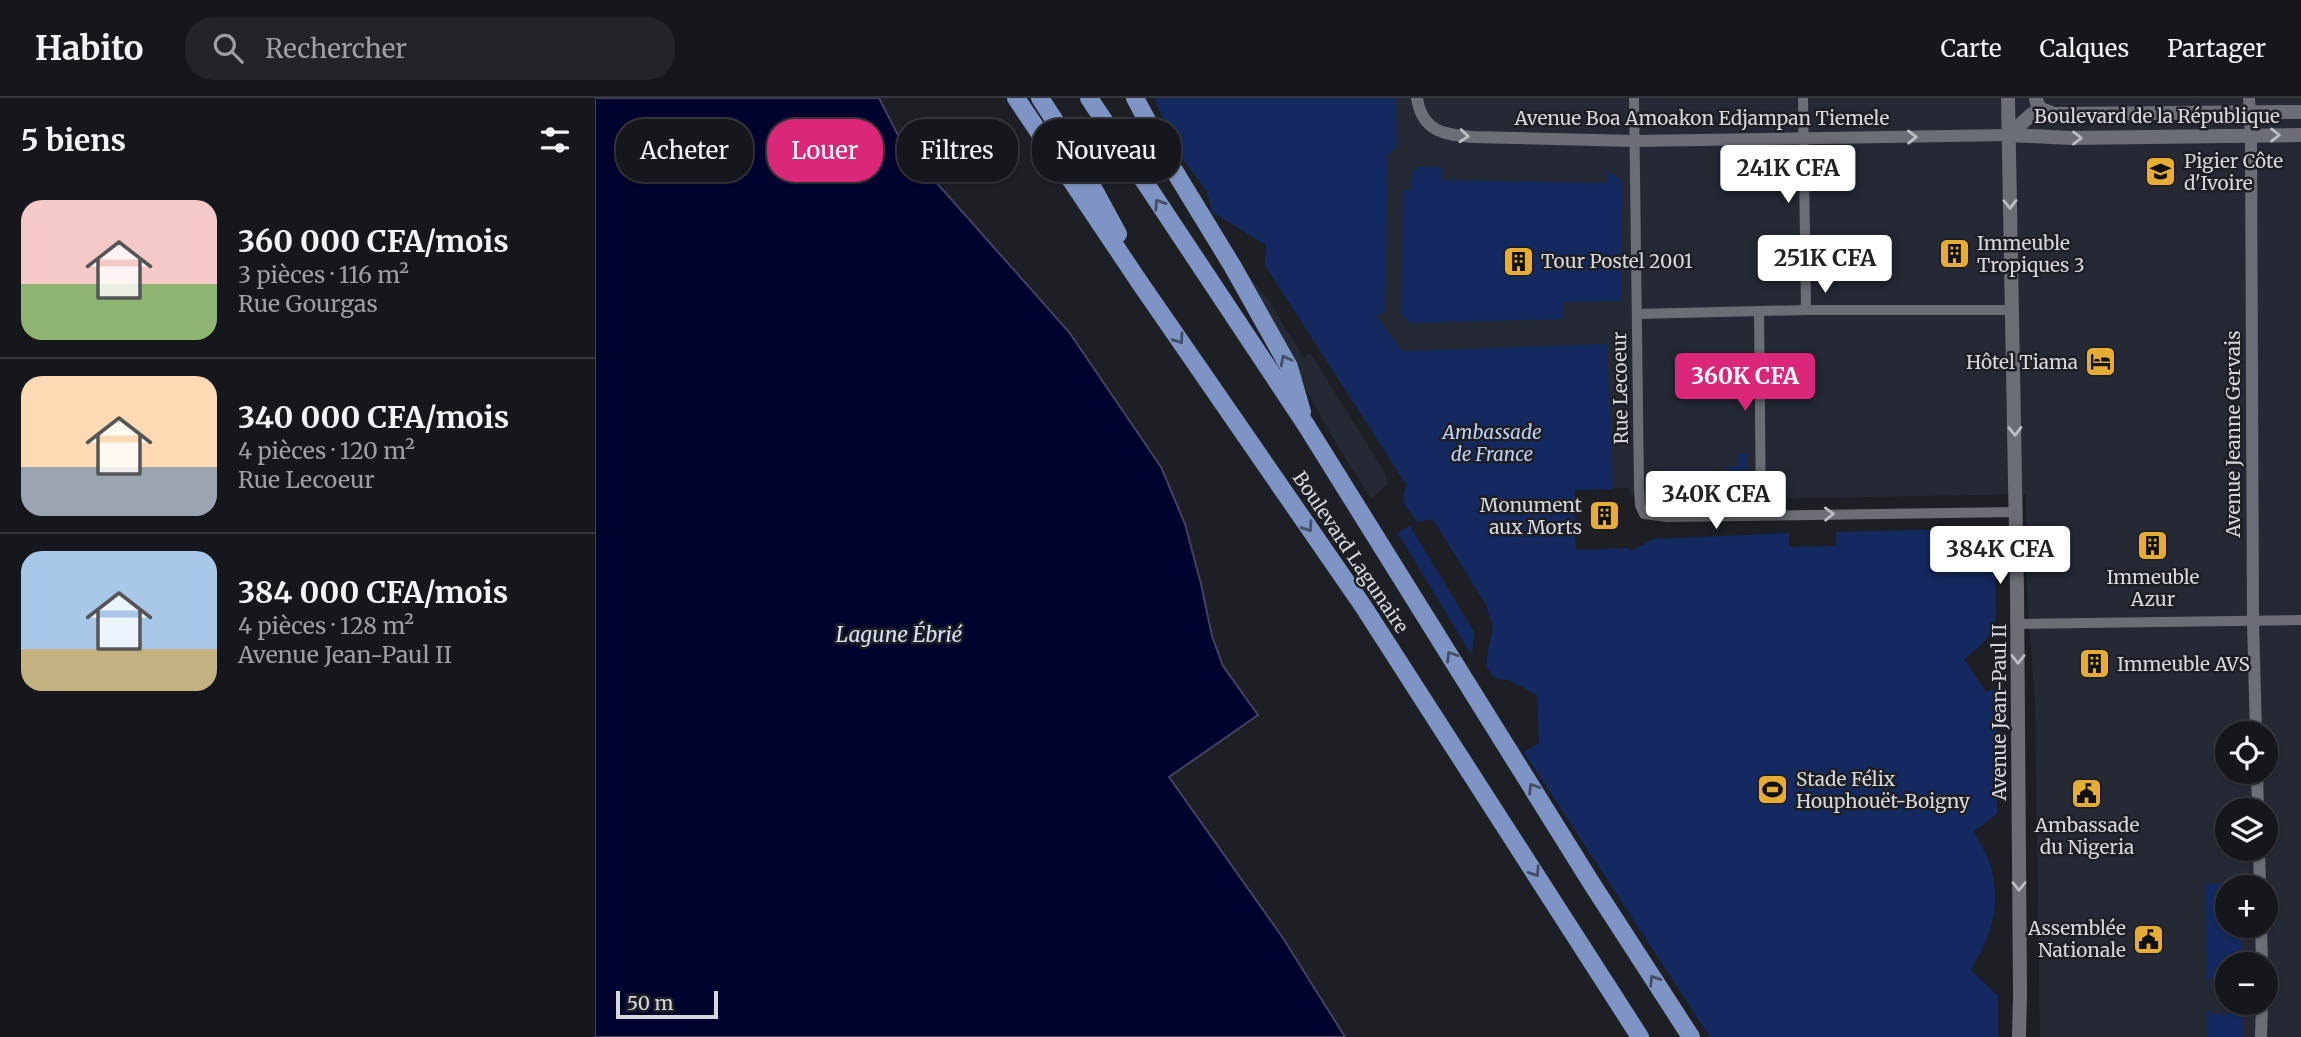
<!DOCTYPE html>
<html lang="fr">
<meta charset="utf-8">
<style>
body{margin:0;font-family:Merriweather,serif;background:#232429;color:#f1f3f6;height:100vh;display:flex;flex-direction:column;font-size:26px;white-space:nowrap}
*{box-sizing:border-box;margin:0}
p{font-size:23px;color:#9e9fa3}
.icon{flex:none;width:38px;height:38px;fill:none;stroke:currentColor;stroke-width:2;stroke-linecap:round;stroke-linejoin:round}
.map{position:relative;flex:1;overflow:hidden}
.details{display:flex;flex-direction:column;background:#16171c;width:595px}
.details>*{flex:none}
.guide{position:absolute;left:21px;top:21px;width:665px;height:63px;display:flex;gap:14px}
.buttons{position:absolute;left:1620px;top:623px;display:grid;gap:14px}
.buttons a{display:grid;place-items:center;width:63px;height:63px;border-radius:50%;background:#16171c;box-shadow:0 2px 5px #0004,0 0 0 2px #35363b;font-size:35px}
.scale{position:absolute;left:21px;bottom:18px;width:102px;box-sizing:border-box;padding-left:7px;border:4px solid #d6d8dc;border-top:0;font-size:19px;line-height:24px;white-space:nowrap;color:#d6d8dc;-webkit-text-stroke:5px #1d1f25;paint-order:stroke}
.price{position:absolute;translate:-50% -60px;padding:0 16px;border-radius:7px;background:#fff;color:#222;font-size:23px;line-height:46px;filter:drop-shadow(0 2px 4px #0008)}
.price::after{content:'';position:absolute;left:50%;top:42px;width:21px;height:16px;margin-left:-10px;background:inherit;clip-path:polygon(0 0,100% 0,50% 100%)}
.price.active{background:#db2777;color:#fff}
ul{padding:0;list-style:none}
li{display:flex;align-items:center;gap:21px;height:175px;padding:0 21px}
li+li{border-top:2px solid #35363b}
li span{display:grid;place-items:center;flex:none;width:196px;height:140px;border-radius:21px;color:#555}
li>.icon{margin-inline-start:auto}
span .icon{width:84px;height:84px;fill:#fffc;stroke-width:1}
li b{font-size:30px}
h2{display:flex;justify-content:space-between;align-items:center;height:84px;padding:0 21px;font-size:30px}
.pill{padding:0 24px;border-radius:28px;background:#16171c;box-shadow:0 2px 5px #0004,0 0 0 2px #35363b;font-size:24px;line-height:63px}
.pill.active{background:#db2777;color:#fff}
header{display:flex;align-items:center;gap:42px;box-sizing:border-box;height:98px;padding:0 35px;background:#16171c;border-bottom:2px solid #35363b}
header strong{font-size:33px}
nav{display:flex;gap:38px;margin-inline-start:auto;font-size:24px}
.search{width:490px;height:63px;background:#232429;display:flex;align-items:center;gap:18px;box-sizing:border-box;padding:0 24px;border-radius:28px;color:#9e9fa3;font-size:26px}
main{display:flex;flex:1;min-height:0}
.map>svg:first-child{display:block}
.built{fill:#242933;fill-rule:evenodd}
.green{fill:#142960}
.water{fill:#01022e;stroke:#414262;stroke-width:2}
.lines{fill:none;stroke-linecap:round;stroke-linejoin:round}
.minor{stroke:#6b6e75;stroke-width:10}
.tertiary{stroke:#6b6e75;stroke-width:12}
.secondary{stroke:#6b6e75;stroke-width:14}
.trunk{stroke:#7e94c5;stroke-width:18}
.oneway{stroke:#bbbec2}
.oneway2{stroke:#444e65}
.labels{text-anchor:middle;dominant-baseline:central;stroke-width:5;stroke-linejoin:round;paint-order:stroke}
.street-label{font-size:19px;fill:#d6d8dc;stroke:#1d1f25}
.poi-label{font-size:19px;fill:#d6d8dc;stroke:#1d1f25;text-anchor:start}
.park-label{font-size:19px;font-style:italic;fill:#bfd1f7;stroke:#1d1f25}
.water-label{font-size:21px;font-style:italic;fill:#d8e1f5;stroke:#1d1f25}
</style>
<header>
<strong>Habito</strong>
<div class="search"><svg class="icon" aria-label="search" viewBox="0 0 24 24"><circle cx="10" cy="10" r="6"/><path d="M15 15l6 6"/></svg>Rechercher</div>
<nav><a>Carte</a><a>Calques</a><a>Partager</a></nav>
</header>
<main>
<section class="details">
<h2>5 biens<svg class="icon" aria-label="filters" viewBox="0 0 24 24"><path d="M4 7h16M4 17h16"/><circle cx="9" cy="7" r="2"/><circle cx="15" cy="17" r="2"/></svg></h2>
<ul>
<li><span style="background:linear-gradient(#f6c9c9 60%,#8fb573 0)"><svg class="icon" aria-label="home" viewBox="0 0 24 24"><path d="M3 11l9-7 9 7M6 9v11h12V9"/></svg></span><div><b>360 000 CFA/mois</b><p>3 pièces · 116 m²</p><p>Rue Gourgas</p></div></li>
<li><span style="background:linear-gradient(#ffd9b3 65%,#9aa5b1 0)"><svg class="icon" aria-label="home" viewBox="0 0 24 24"><path d="M3 11l9-7 9 7M6 9v11h12V9"/></svg></span><div><b>340 000 CFA/mois</b><p>4 pièces · 120 m²</p><p>Rue Lecoeur</p></div></li>
<li><span style="background:linear-gradient(#a9c7e8 70%,#c2b280 0)"><svg class="icon" aria-label="home" viewBox="0 0 24 24"><path d="M3 11l9-7 9 7M6 9v11h12V9"/></svg></span><div><b>384 000 CFA/mois</b><p>4 pièces · 128 m²</p><p>Avenue Jean-Paul II</p></div></li>
</ul>
</section>
<div class="map">
<svg width="1706" height="939" viewBox="0 0 1706 939">
<rect width="100%" height="100%" fill="#1d1f25"/>
<g class="built">
<path d="M 559,0 L 1706,0 L 1706,939 L 1445,939 L 1440,605 L 1432,493 L 1431,396 L 1057,403 L 1034,397 L 1034,390 L 980,391 L 980,451 L 987,451 L 894,516 L 891,507 L 838,421 L 822,424 L 808,404 L 811,386 L 670,167 L 671,147 L 617,114 L 612,93 L 582,54 ZM 1633,635 L 1671,635 L 1671,674 L 1633,674 ZM 1633,712 L 1671,712 L 1671,751 L 1633,751 ZM 1633,789 L 1671,789 L 1671,828 L 1633,828 ZM 1633,866 L 1671,866 L 1671,905 L 1633,905 Z"/>
<polygon points="642,165 673,201 708,259 715,255 790,375 792,387 776,401 735,335"/>
</g>
<g class="green">
<path d="M 559,0 L 801,0 L 802,49 L 792,57 L 790,212 L 782,219 L 807,253 L 1012,246 L 1018,391 L 979,392 L 981,452 L 1035,450 L 1036,453 L 1059,441 L 1194,435 L 1194,449 L 1241,448 L 1241,434 L 1400,430 L 1401,520 C 1397,539 1384,550 1369,561 L 1391,594 L 1397,591 L 1402,594 L 1402,716 L 1379,733 C 1385,746 1394,759 1397,773 C 1406,812 1395,839 1376,872 L 1403,898 L 1403,939 L 1115,939 L 929,654 L 944,645 L 942,597 L 914,582 L 903,581 L 896,576 L 892,569 L 892,558 L 898,529 L 891,507 L 838,421 L 822,424 L 808,404 L 811,386 L 670,167 L 671,147 L 617,114 L 612,93 L 582,54 Z"/>
<polygon points="823,69 846,69 847,82 1012,85 1013,73 1027,82 1026,203 968,204 968,221 815,225 809,219 806,212 808,93 815,92 817,74"/>
<polygon points="1143,356 1152,356 1152,390 1132,391 1132,369 1143,368"/>
<polygon points="815,428 879,534 877,558 803,435"/>
<polygon points="1645,785 1645,789 1633,789 1633,828 1646,828 1647,866 1633,866 1633,879 1618,879 1612,884 1610,786"/>
<polygon points="1645,905 1647,905 1648,939 1612,939 1612,912 1619,916 1634,916"/>
</g>
<polygon class="water" points="0,0 284,0 308,47 474,234 566,369 590,426 606,486 617,538 628,568 663,617 574,679 688,840 750,939 0,939"/>
<g class="lines">
<g class="minor">
<polyline points="1039,0 1044,389 1045,407 1049,416 1072,419 1421,414"/>
<polyline points="1208,0 1211,212"/>
<polyline points="1164,213 1166,417"/>
<polyline points="1042,216 1211,212 1418,212"/>
<polyline points="1422,526 1706,522"/>
</g>
<g class="tertiary">
<path d="M 822,0 C 827,34 850,37 879,39 L 1039,43 L 1414,37"/>
<polyline points="1654,0 1656,39 1658,524 1661,635"/>
<polyline points="1662,674 1663,712"/>
<polyline points="1664,751 1665,789"/>
<polyline points="1666,828 1667,866"/>
<polyline points="1666,939 1667,905"/>
</g>
<g class="secondary">
<polyline points="1413,0 1422,491 1425,897 1424,939"/>
<path d="M 1441,0 C 1442,12 1450,13 1460,16 L 1706,14"/>
<polyline points="1414,37 1476,40 1706,37"/>
<polyline points="1414,37 1437,16 1445,12"/>
</g>
<g class="trunk">
<polyline points="421,0 545,185 768,508 1045,939"/>
<polyline points="445,0 471,40 523,136"/>
<polyline points="494,0 711,327 997,786 1096,939"/>
<polyline points="540,0 577,69 638,169 694,269 707,314"/>
</g>
</g>
<defs><path id="oneway-chevron" d="M-2-3.5L2.5 0L-2 3.5" fill="none" stroke-width="1.6" stroke-linecap="round" stroke-linejoin="round" transform="scale(1.75)"/></defs>
<g class="oneway">
<use href="#oneway-chevron" transform="translate(1680 37)"/>
<use href="#oneway-chevron" transform="translate(869 38) rotate(5)"/>
<use href="#oneway-chevron" transform="translate(1317 39) rotate(-1)"/>
<use href="#oneway-chevron" transform="translate(1482 40)"/>
<use href="#oneway-chevron" transform="translate(1415 106) rotate(89)"/>
<use href="#oneway-chevron" transform="translate(1420 333) rotate(89)"/>
<use href="#oneway-chevron" transform="translate(1234 416) rotate(-1)"/>
<use href="#oneway-chevron" transform="translate(1423 561) rotate(90)"/>
<use href="#oneway-chevron" transform="translate(1424 788) rotate(90)"/>
</g>
<g class="oneway2">
<use href="#oneway-chevron" transform="translate(564 106) rotate(-123)"/>
<use href="#oneway-chevron" transform="translate(584 241) rotate(55)"/>
<use href="#oneway-chevron" transform="translate(690 262) rotate(-118)"/>
<use href="#oneway-chevron" transform="translate(713 429) rotate(55)"/>
<use href="#oneway-chevron" transform="translate(856 558) rotate(-122)"/>
<use href="#oneway-chevron" transform="translate(938 690) rotate(-122)"/>
<use href="#oneway-chevron" transform="translate(940 774) rotate(57)"/>
<use href="#oneway-chevron" transform="translate(1059 882) rotate(-123)"/>
</g>
<defs>
<symbol id="university-square" viewBox="-11 -11 22 22"><rect x="-9" y="-9" width="18" height="18" rx="4" fill="#e5ad35" stroke="#1d1f25"/><path d="M0-5L7-2L0 1L-7-2ZM-4 1L0 2.5L4 1V4Q0 6-4 4Z" fill="#111"/></symbol>
<symbol id="building-square" viewBox="-11 -11 22 22"><rect x="-9" y="-9" width="18" height="18" rx="4" fill="#e5ad35" stroke="#1d1f25"/><path d="M-4-6H4V6H1V3H-1V6H-4ZM-2.5-4.3h1.7v1.8h-1.7ZM.8-4.3h1.7v1.8H.8ZM-2.5-1h1.7V.8h-1.7ZM.8-1h1.7V.8H.8Z" fill="#111"/></symbol>
<symbol id="hotel-square" viewBox="-11 -11 22 22"><rect x="-9" y="-9" width="18" height="18" rx="4" fill="#e5ad35" stroke="#1d1f25"/><path d="M-6-4.5h1.5V1H6V5H4.5V3h-9V5H-6ZM-4 0a1.8 1.8 0 1 1 3.6 0ZM.5 0V-2.5h3Q6-2.5 6 0Z" fill="#111"/></symbol>
<symbol id="stadium-square" viewBox="-11 -11 22 22"><rect x="-9" y="-9" width="18" height="18" rx="4" fill="#e5ad35" stroke="#1d1f25"/><path d="M0-5a6.5 5 0 1 0 0 10a6.5 5 0 1 0 0-10ZM-3.5-1.8h7v3.6h-7Z" fill="#111"/></symbol>
<symbol id="civic-square" viewBox="-11 -11 22 22"><rect x="-9" y="-9" width="18" height="18" rx="4" fill="#e5ad35" stroke="#1d1f25"/><path d="M-.6-6.5H3V-4.5H.6V-3L4-1V1h2V6H-6V1h2V-1L-.6-3ZM-1.2 2.5V6h2.4V2.5Z" fill="#111"/></symbol>
</defs>
<g fill-rule="evenodd">
<use href="#university-square" x="1548" y="56" width="35" height="35"/>
<use href="#building-square" x="1342" y="138" width="35" height="35"/>
<use href="#building-square" x="906" y="146" width="35" height="35"/>
<use href="#hotel-square" x="1488" y="246" width="35" height="35"/>
<use href="#building-square" x="992" y="400" width="35" height="35"/>
<use href="#building-square" x="1540" y="430" width="35" height="35"/>
<use href="#building-square" x="1482" y="548" width="35" height="35"/>
<use href="#stadium-square" x="1160" y="674" width="35" height="35"/>
<use href="#civic-square" x="1474" y="678" width="35" height="35"/>
<use href="#civic-square" x="1536" y="824" width="35" height="35"/>
</g>
<g class="labels">
<g class="street-label">
<text x="1562" y="18">Boulevard de la République</text>
<text x="1107" y="20">Avenue Boa Amoakon Edjampan Tiemele</text>
<text transform="translate(1025 290) rotate(-91)">Rue Lecoeur</text>
<text transform="translate(1638 336) rotate(-90)">Avenue Jeanne Gervais</text>
<text transform="translate(756 454) rotate(56)">Boulevard Lagunaire</text>
<text transform="translate(1404 614) rotate(-90)">Avenue Jean-Paul II</text>
</g>
<g class="poi-label">
<text x="1589" y="63">Pigier Côte<tspan x="1589" dy="22">d'Ivoire</tspan></text>
<text x="1382" y="145">Immeuble<tspan x="1382" dy="22">Tropiques 3</tspan></text>
<text x="946" y="163">Tour Postel 2001</text>
<text x="1483" y="264" text-anchor="end">Hôtel Tiama</text>
<text x="987" y="407" text-anchor="end">Monument<tspan x="987" dy="22">aux Morts</tspan></text>
<text x="1558" y="479" text-anchor="middle">Immeuble<tspan x="1558" dy="22">Azur</tspan></text>
<text x="1522" y="566">Immeuble AVS</text>
<text x="1201" y="681">Stade Félix<tspan x="1201" dy="22">Houphouët-Boigny</tspan></text>
<text x="1492" y="727" text-anchor="middle">Ambassade<tspan x="1492" dy="22">du Nigeria</tspan></text>
<text x="1531" y="830" text-anchor="end">Assemblée<tspan x="1531" dy="22">Nationale</tspan></text>
</g>
<g class="park-label">
<text x="897" y="334">Ambassade<tspan x="897" dy="22">de France</tspan></text>
</g>
<g class="water-label">
<text x="304" y="536">Lagune Ébrié</text>
</g>
</g>
</svg>
<div class="buttons">
<a><svg class="icon" aria-label="locate" viewBox="0 0 24 24"><circle cx="12" cy="12" r="6"/><path d="M12 2v4M12 18v4M2 12h4M18 12h4"/></svg></a>
<a><svg class="icon" aria-label="layers" viewBox="0 0 24 24"><path d="M12 4l9 5-9 5-9-5zM3 14l9 5 9-5"/></svg></a>
<a>+</a>
<a>−</a>
</div>
<div class="scale">50 m</div>
<b class="price" style="left:1193px;top:107px">241K CFA</b>
<b class="price" style="left:1230px;top:197px">251K CFA</b>
<b class="price active" style="left:1150px;top:315px">360K CFA</b>
<b class="price" style="left:1121px;top:433px">340K CFA</b>
<b class="price" style="left:1405px;top:488px">384K CFA</b>
<div class="guide">
<a class="pill">Acheter</a>
<a class="pill active">Louer</a>
<a class="pill">Filtres</a>
<a class="pill">Nouveau</a>
</div>
</div>
</main>
